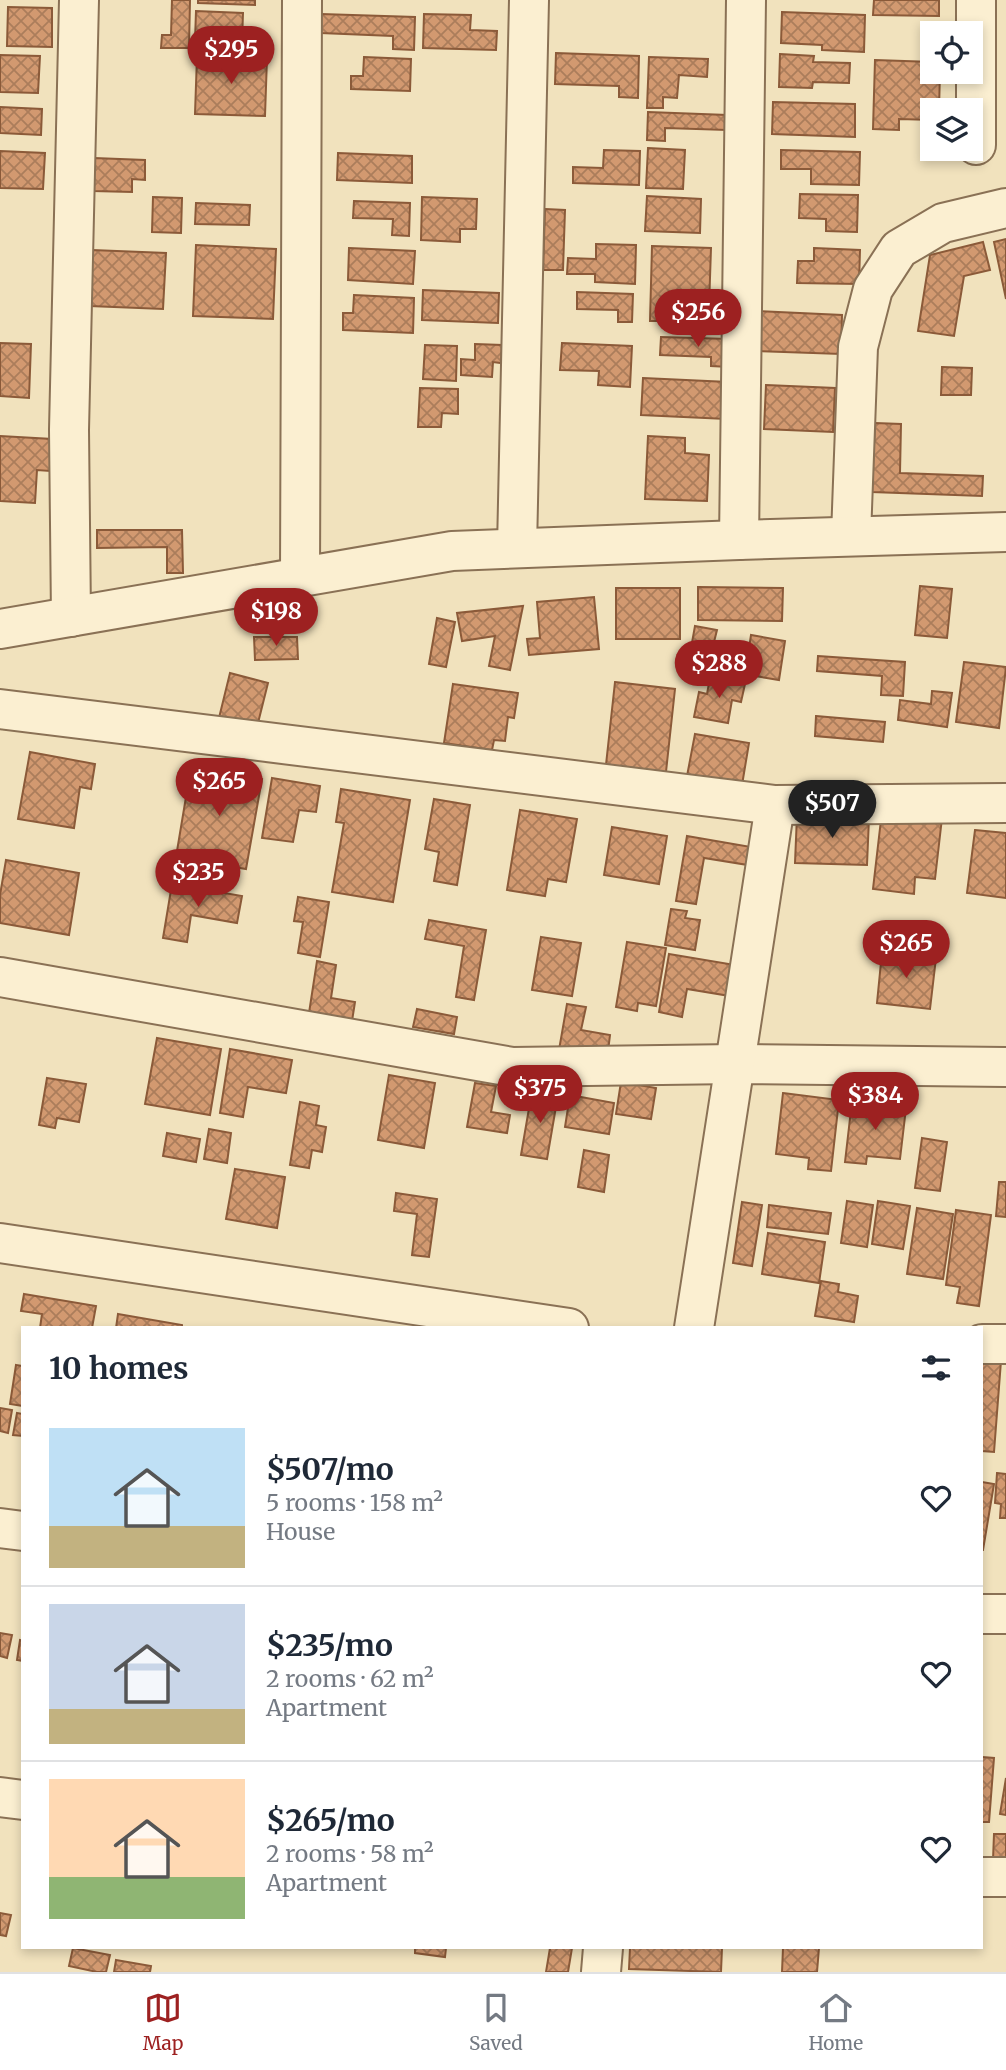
<!DOCTYPE html>
<meta charset="utf-8">
<style>
body{margin:0;font-family:Merriweather,serif;background:#f6f6f7;color:#1f2937;height:100vh;display:flex;flex-direction:column;font-size:26px;white-space:nowrap}
*{box-sizing:border-box;margin:0}
p{font-size:23px;color:#747a83}
.icon{flex:none;width:38px;height:38px;fill:none;stroke:currentColor;stroke-width:2;stroke-linecap:round;stroke-linejoin:round}
.map{position:relative;flex:1;overflow:hidden}
.drawer{position:absolute;left:21px;top:1326px;width:962px;height:623px;display:flex;flex-direction:column;background:#fff;border-radius:0px;box-shadow:0 4px 10px #0003}
.drawer>*{flex:none}
.tools{position:absolute;left:920px;top:21px;display:grid;gap:14px}
.tools a{display:grid;place-items:center;width:63px;height:63px;border-radius:0px;background:#fff;box-shadow:0 4px 10px #0003;font-size:35px}
.price{position:absolute;translate:-50% -60px;padding:0 16px;border-radius:24px;background:#9d2121;color:#fff;font-size:23px;line-height:46px;filter:drop-shadow(0 2px 4px #0008)}
.price::after{content:'';position:absolute;left:50%;top:42px;width:21px;height:16px;margin-left:-10px;background:inherit;clip-path:polygon(0 0,100% 0,50% 100%)}
.price.active{background:#222;color:#fff}
ul{padding:0;list-style:none}
li{display:flex;align-items:center;gap:21px;height:175px;padding:0 28px}
li+li{border-top:2px solid #e0e1e3}
li span{display:grid;place-items:center;flex:none;width:196px;height:140px;border-radius:0px;color:#555}
li>.icon{margin-inline-start:auto}
span .icon{width:84px;height:84px;fill:#fffc;stroke-width:1}
li b{font-size:30px}
h2{display:flex;justify-content:space-between;align-items:center;height:84px;padding:0 28px;font-size:30px}
.tabs{display:flex;justify-content:space-around;align-items:center;height:98px;border-top:2px solid #e0e1e3;background:#fff;font-size:19px;color:#747a83}
.tabs a{display:grid;justify-items:center;gap:4px}
.tabs .active{color:#9d2121}
.map>svg:first-child{display:block}
.building{fill:url(#building-cross-hatch);stroke:#8b5a39;stroke-width:2}
.lines{fill:none;stroke-linecap:round;stroke-linejoin:round}
.minor-casing{stroke:#8a7155;stroke-width:42}
.minor{stroke:#fbefd1;stroke-width:38}
</style>
<div class="map">
<svg width="1006" height="1972" viewBox="0 0 1006 1972">
<defs>
<pattern id="building-cross-hatch" width="8" height="8" patternUnits="userSpaceOnUse" patternTransform="scale(1.75)"><rect width="8" height="8" fill="#d29970"/><path d="M0 0l8 8M0 8l8-8" fill="none" stroke="#ab7d5b"/></pattern>
</defs>
<rect width="100%" height="100%" fill="#f1e2bd"/>
<g class="building">
<polygon points="172,0 190,0 189,48 161,48 162,35 171,35"/>
<polygon points="198,0 255,0 255,5 198,3"/>
<polygon points="874,0 939,0 939,16 873,15"/>
<polygon points="8,7 52,8 52,47 7,46"/>
<polygon points="196,11 243,13 242,43 195,41"/>
<polygon points="782,12 865,15 864,52 822,50 822,45 781,43"/>
<polygon points="321,14 415,17 414,50 393,49 393,36 321,33"/>
<polygon points="424,14 471,15 470,30 497,31 496,50 423,48"/>
<polygon points="556,53 639,56 638,98 619,97 619,86 555,84"/>
<polygon points="780,54 814,56 813,62 850,63 849,83 813,82 812,88 779,87"/>
<polygon points="0,55 40,56 38,93 0,92"/>
<polygon points="197,56 267,58 265,116 195,114"/>
<polygon points="364,57 411,59 410,91 351,89 351,76 363,76"/>
<polygon points="649,57 708,59 707,77 679,75 677,98 663,97 663,108 647,108"/>
<polygon points="875,60 933,62 933,72 940,72 939,110 933,110 933,120 899,119 899,130 873,129"/>
<polygon points="773,102 855,104 855,137 772,134"/>
<polygon points="0,107 42,109 41,135 0,133"/>
<polygon points="648,112 727,115 727,130 665,128 665,141 647,140"/>
<polygon points="648,148 685,150 683,189 646,188"/>
<polygon points="604,150 640,151 639,185 573,183 573,167 603,168"/>
<polygon points="781,150 860,152 859,185 811,184 811,169 781,169"/>
<polygon points="0,151 45,153 43,189 0,188"/>
<polygon points="338,153 412,156 412,183 337,180"/>
<polygon points="94,158 145,160 145,180 132,179 132,192 93,191"/>
<polygon points="800,194 858,195 857,232 826,231 826,219 799,218"/>
<polygon points="647,196 701,199 700,233 645,231"/>
<polygon points="153,197 182,198 181,233 152,232"/>
<polygon points="422,197 477,199 476,229 460,229 460,242 421,240"/>
<polygon points="354,201 410,203 409,236 392,235 393,219 353,218"/>
<polygon points="196,203 250,205 249,225 195,224"/>
<polygon points="545,209 565,210 563,270 543,270"/>
<polygon points="1006,239 1006,299 994,242"/>
<polygon points="983,242 990,270 964,276 954,336 918,331 930,255"/>
<polygon points="596,244 636,245 635,284 595,282 595,274 567,274 568,258 596,259"/>
<polygon points="196,245 276,249 273,319 193,316"/>
<polygon points="652,246 711,248 709,308 678,307 678,321 650,321"/>
<polygon points="349,248 415,251 413,284 348,280"/>
<polygon points="814,248 860,250 859,284 797,283 798,261 814,261"/>
<polygon points="92,250 166,253 163,309 90,306"/>
<polygon points="423,290 499,293 498,323 422,320"/>
<polygon points="577,292 633,294 632,322 618,322 618,310 577,309"/>
<polygon points="354,295 414,298 413,333 343,330 343,313 353,313"/>
<polygon points="758,311 842,315 841,354 756,351"/>
<polygon points="661,337 730,339 729,367 711,366 711,357 660,355"/>
<polygon points="0,343 31,344 29,398 0,396"/>
<polygon points="562,343 632,346 630,387 598,385 599,371 560,370"/>
<polygon points="475,344 502,345 501,363 493,362 492,377 461,375 461,359 475,360"/>
<polygon points="425,345 457,346 456,381 423,379"/>
<polygon points="942,367 972,368 971,395 941,395"/>
<polygon points="643,378 728,382 726,419 641,415"/>
<polygon points="766,385 835,388 833,432 764,429"/>
<polygon points="420,388 458,389 458,414 442,413 441,427 418,427"/>
<polygon points="875,423 901,424 900,473 983,476 982,496 872,492"/>
<polygon points="0,436 52,439 50,471 37,470 35,503 0,501"/>
<polygon points="648,436 685,438 685,453 709,455 707,501 645,499"/>
<polygon points="97,530 182,530 183,573 167,573 167,547 97,548"/>
<polygon points="920,586 952,589 947,638 915,635"/>
<polygon points="698,587 783,588 782,621 698,620"/>
<rect x="616" y="588" width="64" height="51"/>
<polygon points="594,597 599,649 529,655 527,639 540,638 537,602"/>
<polygon points="523,606 510,670 489,666 495,636 462,641 457,613"/>
<polygon points="437,618 455,622 446,667 429,664"/>
<polygon points="695,626 717,630 714,642 749,648 751,635 785,641 779,680 688,665"/>
<polygon points="254,637 297,637 298,659 255,660"/>
<polygon points="818,656 905,662 903,696 881,695 882,676 817,671"/>
<polygon points="964,662 1006,667 999,728 956,722"/>
<polygon points="230,673 268,683 256,731 218,722"/>
<polygon points="710,678 745,684 741,702 732,700 728,723 694,717 699,692 707,694"/>
<polygon points="615,682 675,689 665,781 605,774"/>
<polygon points="453,684 518,693 514,718 508,717 505,741 494,740 492,750 444,743"/>
<polygon points="932,691 952,693 947,727 898,720 900,700 931,704"/>
<polygon points="816,716 885,722 883,742 815,736"/>
<polygon points="695,734 749,743 742,785 687,776"/>
<polygon points="30,752 95,764 91,789 80,787 74,828 18,819"/>
<polygon points="191,767 262,779 246,869 176,857"/>
<polygon points="272,778 320,786 316,812 299,810 293,842 262,838"/>
<polygon points="341,789 410,800 393,902 332,892 344,823 336,822"/>
<polygon points="434,799 470,805 457,885 434,881 439,852 425,849"/>
<polygon points="520,810 577,819 566,882 548,879 545,896 507,890"/>
<polygon points="882,811 942,818 935,879 915,877 914,894 873,889"/>
<polygon points="797,815 869,818 867,865 795,863"/>
<polygon points="612,827 667,836 659,884 604,875"/>
<polygon points="975,830 1006,833 1006,898 967,893"/>
<polygon points="687,836 751,847 748,865 704,858 696,904 676,901"/>
<polygon points="6,860 79,873 69,935 0,923 0,895"/>
<polygon points="172,884 242,896 237,923 191,915 187,942 163,938"/>
<polygon points="298,897 329,902 320,957 298,953 303,922 294,921"/>
<polygon points="671,909 687,911 685,918 700,920 695,950 665,945"/>
<polygon points="429,920 486,930 474,1000 456,997 464,946 425,939"/>
<polygon points="541,937 581,943 572,996 532,990"/>
<polygon points="627,942 666,948 656,1006 638,1003 637,1011 616,1007"/>
<polygon points="882,952 936,958 930,1009 877,1003"/>
<polygon points="669,954 741,966 736,997 687,989 682,1017 659,1012"/>
<polygon points="317,961 336,965 331,998 355,1002 352,1021 309,1013"/>
<polygon points="567,1004 586,1007 581,1030 610,1035 607,1059 559,1050"/>
<polygon points="417,1009 457,1017 454,1034 413,1027"/>
<polygon points="157,1038 221,1049 210,1115 145,1104"/>
<polygon points="230,1049 292,1060 286,1093 248,1087 243,1117 220,1113"/>
<polygon points="389,1075 435,1083 424,1148 378,1140"/>
<polygon points="47,1078 86,1084 79,1122 57,1118 55,1128 39,1125"/>
<polygon points="621,1082 656,1088 651,1119 616,1114"/>
<polygon points="475,1083 496,1086 491,1112 510,1115 507,1133 467,1127"/>
<polygon points="532,1091 558,1095 547,1159 521,1155"/>
<polygon points="783,1093 839,1100 831,1171 808,1169 809,1158 776,1154"/>
<polygon points="570,1095 614,1103 609,1134 565,1127"/>
<polygon points="852,1101 906,1108 900,1159 867,1156 866,1164 845,1162"/>
<polygon points="300,1102 319,1106 316,1125 326,1127 322,1152 312,1150 309,1168 290,1165"/>
<polygon points="209,1129 231,1133 227,1163 204,1159"/>
<polygon points="167,1133 200,1139 196,1162 163,1156"/>
<polygon points="922,1138 947,1142 940,1191 915,1188"/>
<polygon points="584,1150 609,1155 604,1192 578,1187"/>
<polygon points="235,1169 285,1177 277,1228 226,1219"/>
<polygon points="999,1182 1006,1182 1006,1217 996,1216"/>
<polygon points="396,1193 437,1199 429,1257 412,1255 417,1214 394,1211"/>
<polygon points="847,1201 873,1205 867,1247 841,1243"/>
<polygon points="878,1201 910,1206 903,1249 872,1244"/>
<polygon points="742,1202 762,1205 752,1266 733,1263"/>
<polygon points="769,1205 831,1213 828,1234 767,1227"/>
<polygon points="917,1208 953,1214 943,1279 907,1274"/>
<polygon points="956,1210 991,1215 979,1306 957,1303 960,1287 946,1285"/>
<polygon points="768,1233 825,1242 819,1283 762,1274"/>
<polygon points="821,1281 839,1284 838,1292 858,1296 854,1322 815,1316"/>
<polygon points="24,1294 96,1306 92,1328 40,1328 42,1314 21,1311"/>
<polygon points="118,1314 182,1325 182,1328 116,1328"/>
<polygon points="982,1360 1001,1361 994,1452 982,1451"/>
<polygon points="16,1365 23,1366 23,1406 10,1404"/>
<polygon points="0,1408 12,1410 8,1433 0,1431"/>
<polygon points="17,1413 23,1414 23,1436 13,1435"/>
<polygon points="997,1473 1006,1474 1006,1518 1000,1518 1001,1504 995,1503"/>
<polygon points="982,1482 994,1484 983,1550 982,1550"/>
<polygon points="0,1633 12,1635 7,1658 0,1656"/>
<polygon points="20,1640 23,1641 23,1661 17,1660"/>
<polygon points="982,1757 994,1758 989,1822 982,1822"/>
<polygon points="1006,1778 1006,1815 1000,1814"/>
<polygon points="994,1834 1006,1834 1006,1860 993,1860"/>
<polygon points="0,1913 11,1915 6,1936 0,1935"/>
<polygon points="73,1948 110,1955 106,1972 97,1972 69,1966"/>
<polygon points="415,1948 446,1948 445,1957 415,1953"/>
<polygon points="550,1948 572,1948 568,1972 546,1972"/>
<polygon points="630,1948 722,1948 721,1972 629,1969"/>
<polygon points="783,1948 819,1948 817,1972 782,1972"/>
<polygon points="116,1960 151,1966 150,1972 114,1972"/>
</g>
<g class="lines">
<defs>
<g id="minor">
<polyline points="976,145 976,0"/>
<polyline points="851,536 858,347 873,289 899,249 943,223 1006,208"/>
<polyline points="739,540 746,0"/>
<polyline points="517,548 529,0"/>
<polyline points="300,577 302,0"/>
<polyline points="71,617 69,430 79,0"/>
<polyline points="0,629 452,551 739,540 1006,532"/>
<polyline points="0,709 775,805 1006,803"/>
<polyline points="0,977 512,1067 736,1064 1006,1067"/>
<polyline points="0,1243 569,1328"/>
<polyline points="694,1328 775,805"/>
<polyline points="982,1344 1006,1344"/>
<polyline points="0,1528 23,1531"/>
<polyline points="982,1614 1006,1614"/>
<polyline points="0,1797 23,1800"/>
<polyline points="982,1877 1006,1877"/>
<polyline points="601,1972 603,1948"/>
</g>
</defs>
<use href="#minor" class="minor-casing"/>
<use href="#minor" class="minor"/>
</g>
</svg>
<div class="tools">
<a><svg class="icon" aria-label="locate" viewBox="0 0 24 24"><circle cx="12" cy="12" r="6"/><path d="M12 2v4M12 18v4M2 12h4M18 12h4"/></svg></a>
<a><svg class="icon" aria-label="layers" viewBox="0 0 24 24"><path d="M12 4l9 5-9 5-9-5zM3 14l9 5 9-5"/></svg></a>
</div>
<b class="price" style="left:231px;top:86px">$295</b>
<b class="price" style="left:698px;top:349px">$256</b>
<b class="price" style="left:276px;top:648px">$198</b>
<b class="price" style="left:719px;top:700px">$288</b>
<b class="price" style="left:219px;top:818px">$265</b>
<b class="price active" style="left:832px;top:840px">$507</b>
<b class="price" style="left:198px;top:909px">$235</b>
<b class="price" style="left:906px;top:980px">$265</b>
<b class="price" style="left:540px;top:1125px">$375</b>
<b class="price" style="left:875px;top:1132px">$384</b>
<section class="drawer">
<h2>10 homes<svg class="icon" aria-label="filters" viewBox="0 0 24 24"><path d="M4 7h16M4 17h16"/><circle cx="9" cy="7" r="2"/><circle cx="15" cy="17" r="2"/></svg></h2>
<ul>
<li><span style="background:linear-gradient(#bfe0f5 70%,#c2b280 0)"><svg class="icon" aria-label="home" viewBox="0 0 24 24"><path d="M3 11l9-7 9 7M6 9v11h12V9"/></svg></span><div><b>$507/mo</b><p>5 rooms · 158 m²</p><p>House</p></div><svg class="icon" aria-label="heart" viewBox="0 0 24 24"><path d="M12 20l-8-8c-3-5 5-10 8-4 3-6 11-1 8 4z"/></svg></li>
<li><span style="background:linear-gradient(#c9d6e8 75%,#c2b280 0)"><svg class="icon" aria-label="home" viewBox="0 0 24 24"><path d="M3 11l9-7 9 7M6 9v11h12V9"/></svg></span><div><b>$235/mo</b><p>2 rooms · 62 m²</p><p>Apartment</p></div><svg class="icon" aria-label="heart" viewBox="0 0 24 24"><path d="M12 20l-8-8c-3-5 5-10 8-4 3-6 11-1 8 4z"/></svg></li>
<li><span style="background:linear-gradient(#ffd9b3 70%,#8fb573 0)"><svg class="icon" aria-label="home" viewBox="0 0 24 24"><path d="M3 11l9-7 9 7M6 9v11h12V9"/></svg></span><div><b>$265/mo</b><p>2 rooms · 58 m²</p><p>Apartment</p></div><svg class="icon" aria-label="heart" viewBox="0 0 24 24"><path d="M12 20l-8-8c-3-5 5-10 8-4 3-6 11-1 8 4z"/></svg></li>
</ul>
</section>
</div>
<nav class="tabs">
<a class="active"><svg class="icon" aria-label="map" viewBox="0 0 24 24"><path d="M3 6l6-2 6 2 6-2v14l-6 2-6-2-6 2zM9 4v14M15 6v14"/></svg>Map</a>
<a><svg class="icon" aria-label="saved" viewBox="0 0 24 24"><path d="M7 4h10v16l-5-4-5 4z"/></svg>Saved</a>
<a><svg class="icon" aria-label="home" viewBox="0 0 24 24"><path d="M3 11l9-7 9 7M6 9v11h12V9"/></svg>Home</a>
</nav>
